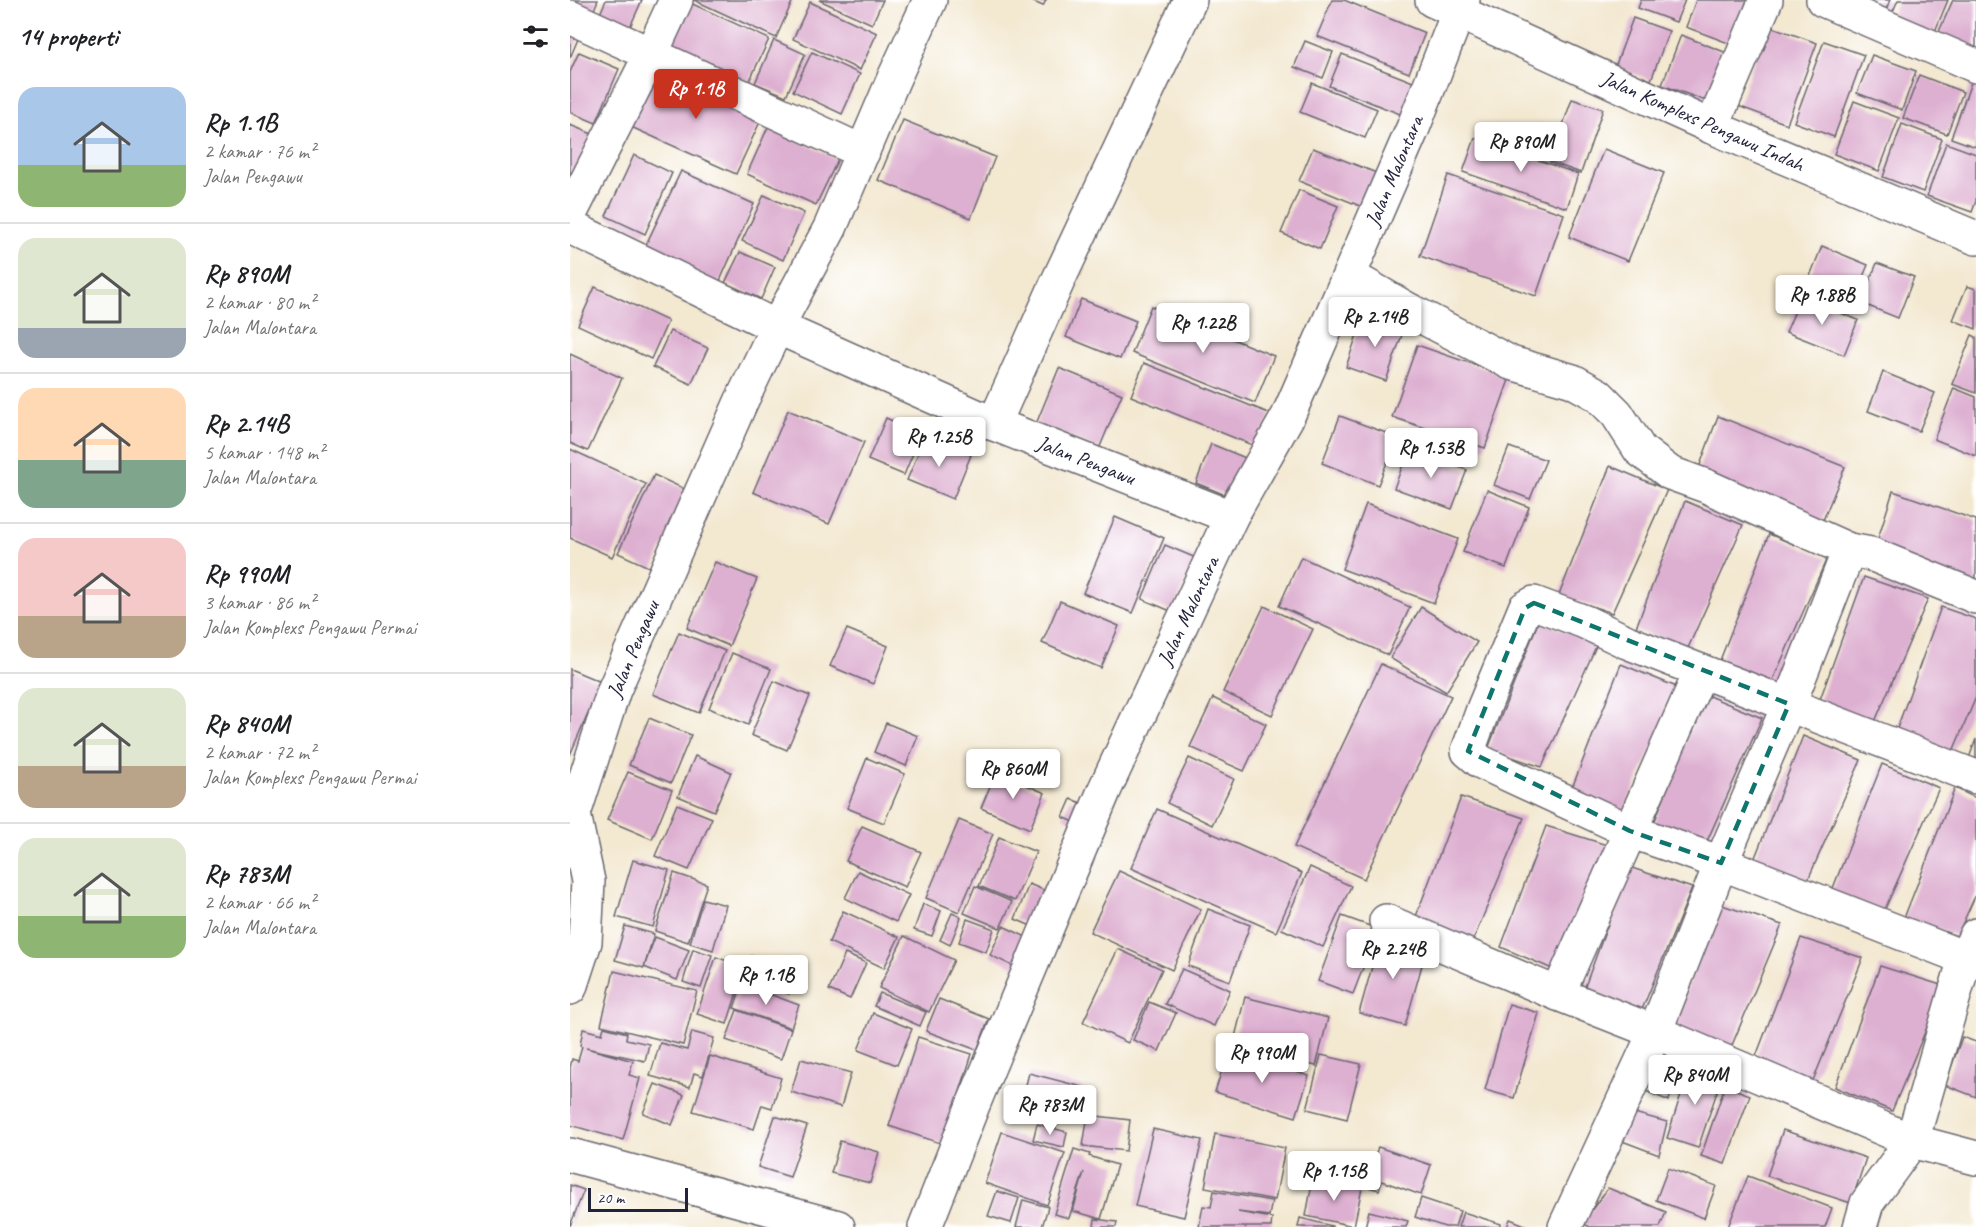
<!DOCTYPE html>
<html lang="id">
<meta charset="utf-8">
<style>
body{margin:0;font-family:Caveat,sans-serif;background:#f6f6f6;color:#202124;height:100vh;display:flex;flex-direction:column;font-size:22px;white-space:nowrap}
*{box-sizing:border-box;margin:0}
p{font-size:20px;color:#757577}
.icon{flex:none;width:33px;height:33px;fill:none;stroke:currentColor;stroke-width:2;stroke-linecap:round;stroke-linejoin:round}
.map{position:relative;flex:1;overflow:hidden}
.sheet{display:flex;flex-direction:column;background:#fff;width:570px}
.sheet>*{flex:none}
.scale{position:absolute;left:18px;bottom:15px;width:100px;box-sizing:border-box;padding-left:6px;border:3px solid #22223b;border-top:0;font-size:16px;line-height:21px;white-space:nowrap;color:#22223b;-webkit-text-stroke:4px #fff;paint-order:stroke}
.price{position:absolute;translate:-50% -51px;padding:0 14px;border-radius:6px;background:#fff;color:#222;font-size:20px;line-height:39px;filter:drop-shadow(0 2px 3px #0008)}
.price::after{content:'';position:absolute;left:50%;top:36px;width:18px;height:14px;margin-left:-9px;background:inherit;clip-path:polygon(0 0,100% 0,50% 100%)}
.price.on{background:#c8321e;color:#fff}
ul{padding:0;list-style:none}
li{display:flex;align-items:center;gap:18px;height:150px;padding:0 18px}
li+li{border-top:2px solid #e0e0e0}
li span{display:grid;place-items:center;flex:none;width:168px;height:120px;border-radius:18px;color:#555}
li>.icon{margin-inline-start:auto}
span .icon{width:72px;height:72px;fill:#fffc;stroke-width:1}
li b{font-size:26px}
h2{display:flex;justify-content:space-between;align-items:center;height:72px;padding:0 18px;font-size:26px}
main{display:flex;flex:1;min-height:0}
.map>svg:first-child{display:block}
.building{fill:#ddafd0}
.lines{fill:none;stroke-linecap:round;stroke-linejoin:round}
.street-casing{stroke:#6b676f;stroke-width:36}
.secondary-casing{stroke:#6b676f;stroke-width:36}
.street{stroke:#fff;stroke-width:33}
.secondary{stroke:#fff;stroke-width:33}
.marked{fill:none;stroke:#0f766e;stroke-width:4.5;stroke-dasharray:12 8;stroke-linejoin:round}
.labels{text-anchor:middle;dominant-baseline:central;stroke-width:5;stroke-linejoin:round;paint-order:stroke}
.street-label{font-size:21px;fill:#22223b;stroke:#fff}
</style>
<main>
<section class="sheet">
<h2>14 properti<svg class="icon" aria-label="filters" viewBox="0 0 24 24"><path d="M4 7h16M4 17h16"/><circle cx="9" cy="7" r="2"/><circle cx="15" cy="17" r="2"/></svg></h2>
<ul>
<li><span style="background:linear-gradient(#a9c7e8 65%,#8fb573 0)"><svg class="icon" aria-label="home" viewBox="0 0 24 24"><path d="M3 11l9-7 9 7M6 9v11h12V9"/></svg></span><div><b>Rp 1.1B</b><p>2 kamar · 76 m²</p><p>Jalan Pengawu</p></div></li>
<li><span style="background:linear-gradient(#dfe7d0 75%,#9aa5b1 0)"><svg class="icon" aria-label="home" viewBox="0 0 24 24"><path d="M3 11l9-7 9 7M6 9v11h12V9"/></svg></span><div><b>Rp 890M</b><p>2 kamar · 80 m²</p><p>Jalan Malontara</p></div></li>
<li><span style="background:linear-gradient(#ffd9b3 60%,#7fa58c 0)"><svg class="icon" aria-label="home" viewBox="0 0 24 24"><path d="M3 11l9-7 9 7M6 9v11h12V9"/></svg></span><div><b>Rp 2.14B</b><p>5 kamar · 148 m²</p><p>Jalan Malontara</p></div></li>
<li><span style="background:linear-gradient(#f6c9c9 65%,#b9a48a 0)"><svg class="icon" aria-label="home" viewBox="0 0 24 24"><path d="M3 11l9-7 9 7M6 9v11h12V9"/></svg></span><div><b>Rp 990M</b><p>3 kamar · 86 m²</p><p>Jalan Komplexs Pengawu Permai</p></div></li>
<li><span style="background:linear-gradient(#dfe7d0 65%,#b9a48a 0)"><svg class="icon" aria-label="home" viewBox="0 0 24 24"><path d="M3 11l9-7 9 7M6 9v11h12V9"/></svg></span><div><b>Rp 840M</b><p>2 kamar · 72 m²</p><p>Jalan Komplexs Pengawu Permai</p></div></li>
<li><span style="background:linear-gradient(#dfe7d0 65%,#8fb573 0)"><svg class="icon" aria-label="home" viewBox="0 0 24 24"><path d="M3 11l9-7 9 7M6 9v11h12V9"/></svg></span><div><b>Rp 783M</b><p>2 kamar · 66 m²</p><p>Jalan Malontara</p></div></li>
</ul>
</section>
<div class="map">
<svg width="1406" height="1227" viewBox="0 0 1406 1227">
<rect width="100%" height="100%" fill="#fff"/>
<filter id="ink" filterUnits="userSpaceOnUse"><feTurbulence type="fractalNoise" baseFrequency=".0167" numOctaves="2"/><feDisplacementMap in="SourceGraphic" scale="12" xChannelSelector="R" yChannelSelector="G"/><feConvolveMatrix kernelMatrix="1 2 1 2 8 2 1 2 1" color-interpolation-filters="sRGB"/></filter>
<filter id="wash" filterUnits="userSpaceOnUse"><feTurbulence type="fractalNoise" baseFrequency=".008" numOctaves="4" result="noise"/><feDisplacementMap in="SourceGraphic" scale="24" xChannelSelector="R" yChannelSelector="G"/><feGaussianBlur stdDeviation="1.35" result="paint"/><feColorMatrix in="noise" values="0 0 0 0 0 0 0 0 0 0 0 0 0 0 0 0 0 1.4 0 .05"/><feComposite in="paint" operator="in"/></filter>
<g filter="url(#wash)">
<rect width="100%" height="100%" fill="#f3e8d0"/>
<g id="blocks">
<g class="building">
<polygon points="0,0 28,0 23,12 0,2"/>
<polygon points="36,0 72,0 59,29 29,16"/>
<polygon points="124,0 223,0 206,38"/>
<polygon points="249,0 313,0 302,24"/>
<polygon points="459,0 476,0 473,6"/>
<polygon points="762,0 774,0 855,33 839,73 747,36"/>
<polygon points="1071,0 1115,0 1106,22 1068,8"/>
<polygon points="1126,0 1177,0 1161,44 1116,27"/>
<polygon points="1287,0 1320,0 1315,12"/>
<polygon points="1328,0 1378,0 1363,36 1320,18"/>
<polygon points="1383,0 1406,0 1406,55 1366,38"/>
<polygon points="116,1 199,39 179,82 96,45"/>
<polygon points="240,2 307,33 290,70 223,39"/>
<polygon points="1063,18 1099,31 1081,80 1045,67"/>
<polygon points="1197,25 1247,43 1217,124 1168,106"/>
<polygon points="1111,35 1157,53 1139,102 1092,85"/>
<polygon points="0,36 8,39 0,58"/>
<polygon points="204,40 235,54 216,96 185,83"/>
<polygon points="735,41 763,52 753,78 724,67"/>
<polygon points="1254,41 1294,55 1264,137 1224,122"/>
<polygon points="9,52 49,69 26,123 0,112 0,72"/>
<polygon points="242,52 290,74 272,114 223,91"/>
<polygon points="772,54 848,84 835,116 759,86"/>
<polygon points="1302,55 1346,71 1332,110 1287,93"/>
<polygon points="86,66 193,115 166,174 59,126"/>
<polygon points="1349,75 1393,92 1377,134 1333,118"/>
<polygon points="1402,80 1406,81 1406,147 1381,138"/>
<polygon points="742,83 807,109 795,138 730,112"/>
<polygon points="1002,99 1033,109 1011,173 980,162"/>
<polygon points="1284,101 1329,118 1309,171 1264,154"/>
<polygon points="333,120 425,157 401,218 308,180"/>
<polygon points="1332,124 1372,139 1353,192 1313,177"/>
<polygon points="0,125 22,134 0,185"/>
<polygon points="198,127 268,159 246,205 177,174"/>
<polygon points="905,138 1008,174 997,208 893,172"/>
<polygon points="1376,143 1406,154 1406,201 1402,212 1357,196"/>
<polygon points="743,148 809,174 795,208 729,181"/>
<polygon points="1034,149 1094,173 1058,261 999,237"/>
<polygon points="64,155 102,173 75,234 36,216"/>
<polygon points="111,171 184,204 149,283 74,249"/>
<polygon points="878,175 994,214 966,296 850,256"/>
<polygon points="729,190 768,206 750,249 711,233"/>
<polygon points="194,195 234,213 213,260 172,241"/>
<polygon points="1252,246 1298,265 1279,310 1234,291"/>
<polygon points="170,252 205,267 191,299 155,283"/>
<polygon points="1307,263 1344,277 1328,318 1291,303"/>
<polygon points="1397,286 1406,289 1406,329 1383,320"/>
<polygon points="25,287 98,321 81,359 8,325"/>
<polygon points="1231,297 1288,320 1274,355 1216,332"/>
<polygon points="511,299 566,321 550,359 496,337"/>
<polygon points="581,306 704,356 685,403 562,353"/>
<polygon points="794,314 834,329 816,381 776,367"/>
<polygon points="100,331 138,348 121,384 83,367"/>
<polygon points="1402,335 1406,337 1406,393 1382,384"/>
<polygon points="847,345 940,377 915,448 822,417"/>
<polygon points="0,354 52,378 18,451 0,443"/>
<polygon points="574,363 701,414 687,447 561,396"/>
<polygon points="489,368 552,394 529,449 466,424"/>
<polygon points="1313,372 1365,393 1349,431 1298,411"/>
<polygon points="1384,388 1406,397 1406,456 1364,439"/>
<polygon points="218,410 294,442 259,524 183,492"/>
<polygon points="770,416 827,437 808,485 752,463"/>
<polygon points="1148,416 1275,467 1251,525 1126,476"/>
<polygon points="316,418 351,434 334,475 298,460"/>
<polygon points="355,437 401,455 383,499 337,480"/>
<polygon points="641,444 678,459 663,498 626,483"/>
<polygon points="939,447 976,460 960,499 924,485"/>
<polygon points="0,449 76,484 42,557 0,538"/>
<polygon points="839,449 897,470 882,509 824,488"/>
<polygon points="1040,466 1097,490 1042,613 989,595"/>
<polygon points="84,475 119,491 83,569 48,553"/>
<polygon points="917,490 959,507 936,568 893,552"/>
<polygon points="1323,491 1406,520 1406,588 1305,548"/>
<polygon points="1115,501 1173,525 1118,648 1065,630"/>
<polygon points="796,504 888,539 864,603 772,569"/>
<polygon points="545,517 594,538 563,613 513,593"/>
<polygon points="1199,534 1257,558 1202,682 1149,663"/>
<polygon points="595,545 626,558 603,612 572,599"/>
<polygon points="731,557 840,607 818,655 709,606"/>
<polygon points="145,562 187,579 159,646 117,628"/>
<polygon points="1294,577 1358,599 1303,726 1248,705"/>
<polygon points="490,601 549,626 531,668 472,643"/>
<polygon points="694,606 743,629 702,715 653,692"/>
<polygon points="851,607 907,642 876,692 820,658"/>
<polygon points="1371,607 1406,619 1406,697 1381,756 1325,734"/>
<polygon points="969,620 1027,644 972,767 918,749"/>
<polygon points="277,629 318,646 303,684 260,666"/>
<polygon points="109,632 155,651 129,713 83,694"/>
<polygon points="162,653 201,669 178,725 139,708"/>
<polygon points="811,664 881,696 794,879 724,847"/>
<polygon points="1051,664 1109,688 1054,811 1000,793"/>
<polygon points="0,669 31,682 0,755"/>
<polygon points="204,681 240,696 217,750 181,735"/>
<polygon points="1134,694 1192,718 1137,841 1084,823"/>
<polygon points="643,698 696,724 674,771 620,747"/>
<polygon points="79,718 121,735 101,783 59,765"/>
<polygon points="316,723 348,736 336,766 304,752"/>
<polygon points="1233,736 1291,760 1236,884 1182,865"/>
<polygon points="1406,739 1406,761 1399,758"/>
<polygon points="125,756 161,772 144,811 108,796"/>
<polygon points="297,758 335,774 314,823 277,808"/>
<polygon points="619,758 664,779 642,825 597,803"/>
<polygon points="1312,764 1369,788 1314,911 1261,893"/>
<polygon points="58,772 102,790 82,839 37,820"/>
<polygon points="426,772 475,793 460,829 411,808"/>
<polygon points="1385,788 1406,798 1406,894 1387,936 1334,918"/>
<polygon points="891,797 954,818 902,943 845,919"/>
<polygon points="501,799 519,806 511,825 493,817"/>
<polygon points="107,804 142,818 119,870 85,856"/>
<polygon points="587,809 732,873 706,932 561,868"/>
<polygon points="389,820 423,834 389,912 356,898"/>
<polygon points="292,826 351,852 335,887 276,861"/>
<polygon points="976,826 1040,846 987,971 931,947"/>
<polygon points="429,837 466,852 445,901 409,886"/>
<polygon points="63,860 99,870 83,927 46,917"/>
<polygon points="740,867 781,886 753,947 712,929"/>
<polygon points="1059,867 1122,888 1071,1012 1014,989"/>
<polygon points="288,871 339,895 326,922 275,898"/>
<polygon points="549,871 631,909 602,970 520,932"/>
<polygon points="104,873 137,884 118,942 85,931"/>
<polygon points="459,884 483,894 468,929 445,919"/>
<polygon points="405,886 442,902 430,928 394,913"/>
<polygon points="133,899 156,905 143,950 120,943"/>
<polygon points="353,904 371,911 362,936 344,930"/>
<polygon points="1149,904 1212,925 1160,1050 1103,1026"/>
<polygon points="638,909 680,925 660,981 618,966"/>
<polygon points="273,911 329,937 314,968 259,942"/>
<polygon points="382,913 391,917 380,945 370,940"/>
<polygon points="772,916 808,929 783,994 748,981"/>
<polygon points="397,919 424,929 416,952 389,942"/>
<polygon points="55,926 84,934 74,968 45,960"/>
<polygon points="433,926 469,943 455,972 420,955"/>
<polygon points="811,935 857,947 835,1026 789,1013"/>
<polygon points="334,936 384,960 359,1012 309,988"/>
<polygon points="85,937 119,950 107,980 74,967"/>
<polygon points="1231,938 1293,958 1242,1083 1185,1059"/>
<polygon points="123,949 142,955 131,988 113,982"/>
<polygon points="548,949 592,969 558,1043 513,1022"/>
<polygon points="275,954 296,963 280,999 259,990"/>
<polygon points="181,956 227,970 219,994 174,980"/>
<polygon points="146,957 175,967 157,1024 127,1014"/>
<polygon points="1310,966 1374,986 1322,1111 1265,1087"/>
<polygon points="612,969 660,990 644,1026 595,1004"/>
<polygon points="44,971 127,991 113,1045 31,1025"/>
<polygon points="172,984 229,1005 221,1028 164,1008"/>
<polygon points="310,993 356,1012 350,1026 304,1006"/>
<polygon points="675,997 758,1018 746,1066 663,1045"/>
<polygon points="369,999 419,1019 407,1050 356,1031"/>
<polygon points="579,1002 606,1013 589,1051 563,1040"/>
<polygon points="939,1004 969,1013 944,1098 915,1090"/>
<polygon points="167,1010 221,1029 211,1059 156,1040"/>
<polygon points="303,1013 342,1029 327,1065 288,1050"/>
<polygon points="34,1027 57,1033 56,1039 79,1044 75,1061 16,1048 63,1061 59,1075 70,1078 53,1140 0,1125 0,1068 2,1059 8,1061 12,1047 10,1046 13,1029 32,1034"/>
<polygon points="122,1032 144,1038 133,1076 124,1073 120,1087 80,1076 90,1043 117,1050"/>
<polygon points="348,1037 402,1054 373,1144 319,1126"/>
<polygon points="1392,1037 1406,1042 1406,1097 1375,1085"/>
<polygon points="658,1051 739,1076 726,1117 645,1092"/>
<polygon points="751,1055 791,1064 777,1119 737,1109"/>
<polygon points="140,1056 211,1078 202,1108 192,1105 184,1129 123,1111"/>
<polygon points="231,1059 281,1073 271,1107 221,1092"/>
<polygon points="1121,1063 1153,1074 1128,1148 1097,1138"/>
<polygon points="1078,1066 1106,1071 1099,1101 1071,1089"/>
<polygon points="459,1073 513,1087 504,1119 451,1105"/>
<polygon points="85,1084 114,1095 102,1125 73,1113"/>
<polygon points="1155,1086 1180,1095 1155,1164 1131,1156"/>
<polygon points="1057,1111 1097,1122 1089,1155 1047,1139"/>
<polygon points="518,1115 560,1120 556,1151 513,1146"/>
<polygon points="205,1116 237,1126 220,1177 188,1167"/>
<polygon points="467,1124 497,1132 494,1147 463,1140"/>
<polygon points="583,1129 632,1140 614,1217 565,1206"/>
<polygon points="1213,1130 1296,1158 1281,1203 1197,1176"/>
<polygon points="432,1132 495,1153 477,1205 415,1183"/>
<polygon points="645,1134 715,1148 705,1200 635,1187"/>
<polygon points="270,1141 309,1152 300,1183 261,1173"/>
<polygon points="808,1147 861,1165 851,1195 812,1181 809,1190 795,1186"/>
<polygon points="504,1149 520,1154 519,1156 547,1165 531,1219 503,1211 514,1172 499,1218 484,1214"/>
<polygon points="1098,1168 1146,1186 1134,1218 1086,1200"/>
<polygon points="1178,1176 1262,1208 1255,1227 1158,1227"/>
<polygon points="743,1178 792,1188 784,1226 736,1216"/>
<polygon points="0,1185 14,1190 0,1226"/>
<polygon points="1038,1188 1096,1212 1090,1227 1020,1227 1012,1223"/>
<polygon points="427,1191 449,1198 441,1223 418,1216"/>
<polygon points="644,1191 702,1201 699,1216 668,1212 702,1218 701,1227 629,1227 633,1206 641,1207"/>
<polygon points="851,1198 890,1211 885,1227 875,1227 845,1217"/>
<polygon points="453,1200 478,1207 472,1227 446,1227"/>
<polygon points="799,1211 838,1221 836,1227 795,1227"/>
<polygon points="893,1212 931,1224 930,1227 888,1227"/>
<polygon points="730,1218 762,1226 762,1227 728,1227"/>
<polygon points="525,1219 547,1222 546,1227 524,1227"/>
<polygon points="940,1219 960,1227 937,1227"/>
</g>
</g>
</g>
<g filter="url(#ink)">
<use href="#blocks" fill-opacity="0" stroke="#6b676f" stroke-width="1.5"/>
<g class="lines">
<defs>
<g id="street">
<polyline points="862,0 1142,127 1406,238"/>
<polyline points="1253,0 1406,66"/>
<polyline points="0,17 293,152"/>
<polyline points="1142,127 1196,0"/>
<polyline points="0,214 81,54 106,0"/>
<polyline points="0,227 207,327 424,424 661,517"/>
<polyline points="780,276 839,310 941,363 1003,381 1028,395 1047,414 1070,450 1100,473 1136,486 1279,550 1301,554 1406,597"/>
<polyline points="424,424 488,281 620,0"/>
<polyline points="816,921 988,994 1085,1032 1342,1141 1406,1158"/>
<polyline points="1395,958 1151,863 1060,831 911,762 898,751 914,707 955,608 964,603 1015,622 1057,642 1131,671 1406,777"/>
<polyline points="0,988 15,942 18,881 4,814 44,690 171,402 207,327 260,228 324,78 360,0"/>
<polyline points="988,994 1131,671"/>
<polyline points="355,1227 403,1105 534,791 661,517 718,416 843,128 893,0"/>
<polyline points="995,1227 1085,1032 1151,863 1219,704 1279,550"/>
<polyline points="1290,1227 1297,1203 1342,1141 1395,958 1406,935"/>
</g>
<polyline id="secondary" points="0,1155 268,1227"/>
</defs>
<use href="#street" class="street-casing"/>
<use href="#secondary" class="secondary-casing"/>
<use href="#street" class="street"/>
<use href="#secondary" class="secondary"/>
</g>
</g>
<path class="marked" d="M 964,603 L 1219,704 L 1151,863 L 1060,831 L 898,751 L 955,608 Z"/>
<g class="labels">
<g class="street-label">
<text transform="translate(1133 121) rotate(24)">Jalan Komplexs Pengawu Indah</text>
<text transform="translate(824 171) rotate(-67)">Jalan Malontara</text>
<text transform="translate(516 460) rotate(21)">Jalan Pengawu</text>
<text transform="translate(618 611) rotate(-65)">Jalan Malontara</text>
<text transform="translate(63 649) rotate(-67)">Jalan Pengawu</text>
</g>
</g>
</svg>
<div class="scale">20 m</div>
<b class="price on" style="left:126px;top:120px">Rp 1.1B</b>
<b class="price" style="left:951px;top:173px">Rp 890M</b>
<b class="price" style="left:1252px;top:326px">Rp 1.88B</b>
<b class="price" style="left:805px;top:348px">Rp 2.14B</b>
<b class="price" style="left:633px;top:354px">Rp 1.22B</b>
<b class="price" style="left:369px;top:468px">Rp 1.25B</b>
<b class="price" style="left:861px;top:479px">Rp 1.53B</b>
<b class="price" style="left:443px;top:800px">Rp 860M</b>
<b class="price" style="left:823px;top:980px">Rp 2.24B</b>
<b class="price" style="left:196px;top:1006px">Rp 1.1B</b>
<b class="price" style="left:692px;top:1084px">Rp 990M</b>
<b class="price" style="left:1125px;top:1106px">Rp 840M</b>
<b class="price" style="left:480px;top:1136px">Rp 783M</b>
<b class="price" style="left:764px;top:1202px">Rp 1.15B</b>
</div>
</main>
